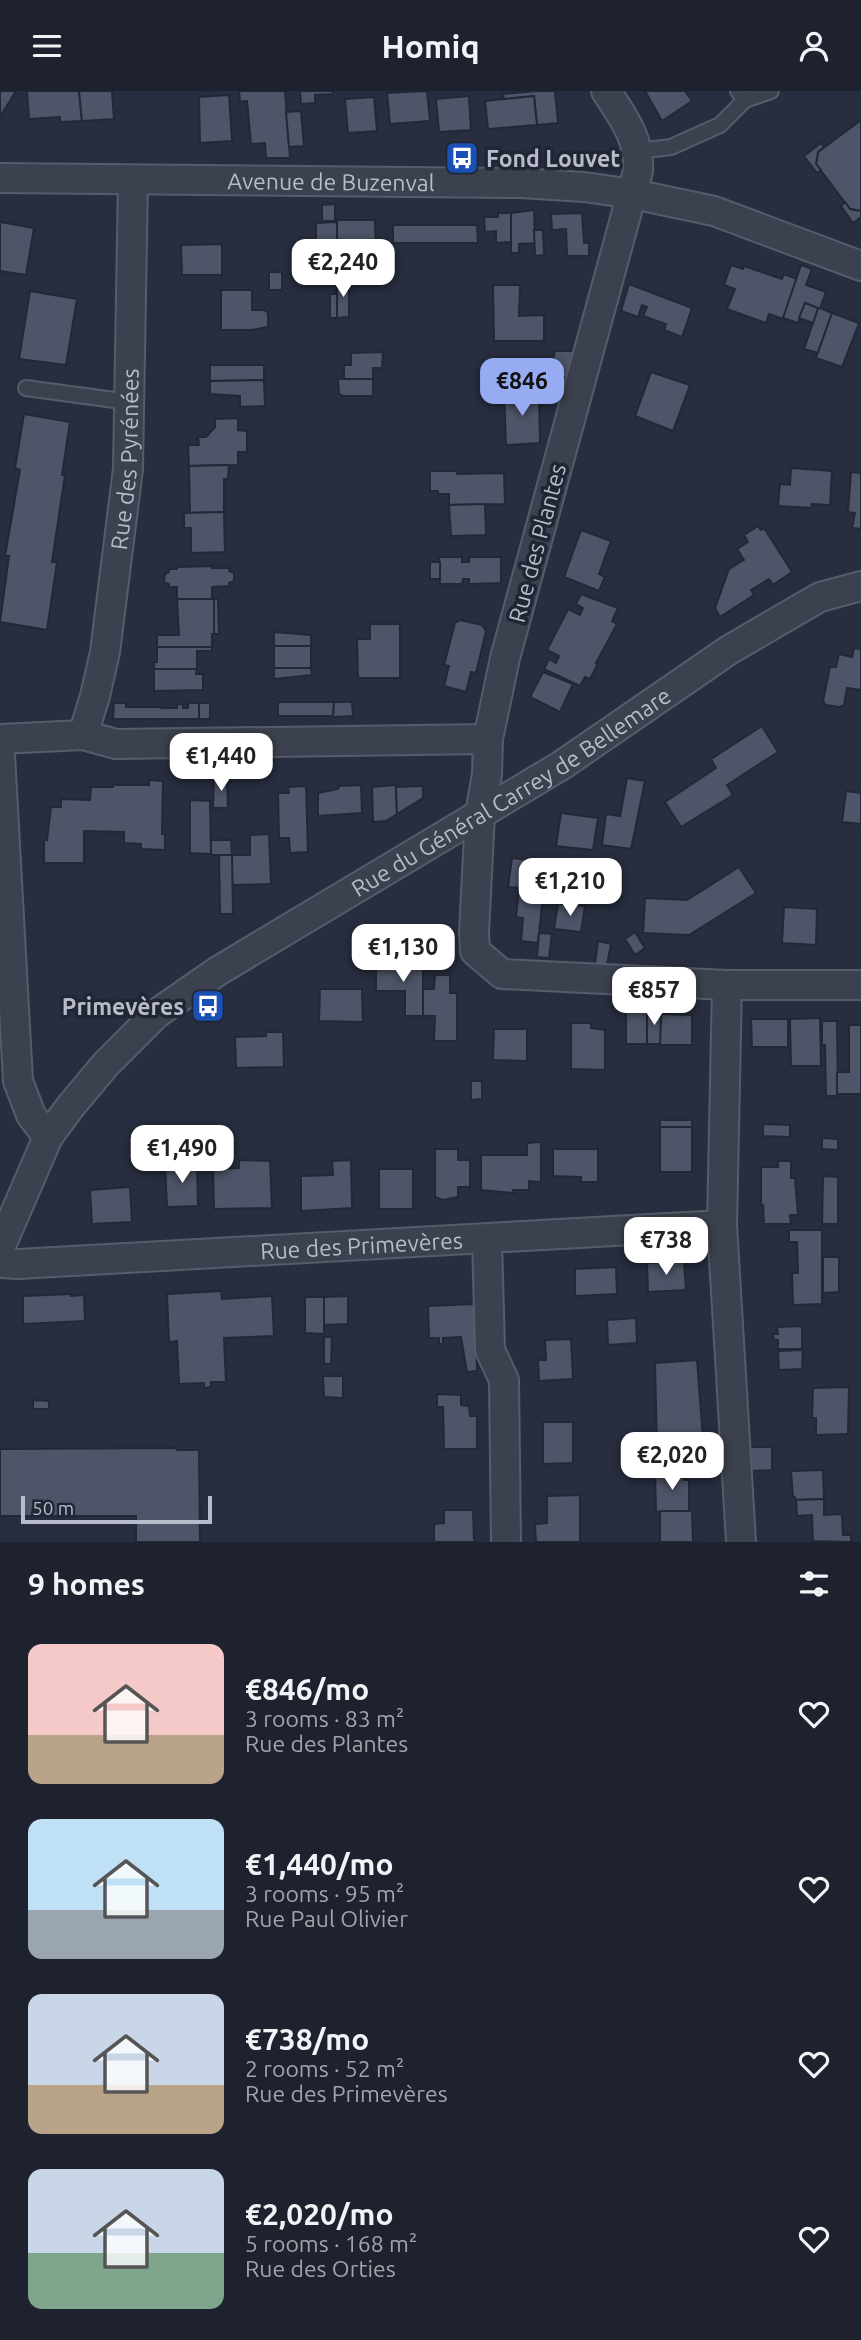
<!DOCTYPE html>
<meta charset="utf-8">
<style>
body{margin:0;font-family:Ubuntu,sans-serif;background:#2b2f3b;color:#f1f3f6;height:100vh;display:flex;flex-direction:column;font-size:26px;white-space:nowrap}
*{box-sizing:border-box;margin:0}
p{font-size:23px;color:#a1a4aa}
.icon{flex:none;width:38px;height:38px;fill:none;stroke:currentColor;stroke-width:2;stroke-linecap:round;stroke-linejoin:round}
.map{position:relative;height:1451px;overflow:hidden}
.sheet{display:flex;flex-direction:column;background:#1e222f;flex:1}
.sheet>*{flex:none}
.scale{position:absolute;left:21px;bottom:18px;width:191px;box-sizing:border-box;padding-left:7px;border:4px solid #b8bcca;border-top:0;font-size:19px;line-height:24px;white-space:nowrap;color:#b8bcca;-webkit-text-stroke:5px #212635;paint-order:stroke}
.price{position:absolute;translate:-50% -60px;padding:0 16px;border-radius:14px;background:#fff;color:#222;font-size:23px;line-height:46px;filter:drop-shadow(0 2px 4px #0008)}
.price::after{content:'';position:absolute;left:50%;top:42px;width:21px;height:16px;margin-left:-10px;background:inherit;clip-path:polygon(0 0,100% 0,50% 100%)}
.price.active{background:#96abf1;color:#111}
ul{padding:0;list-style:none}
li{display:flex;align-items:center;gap:21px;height:175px;padding:0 28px}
li span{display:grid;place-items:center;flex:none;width:196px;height:140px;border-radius:14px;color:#555}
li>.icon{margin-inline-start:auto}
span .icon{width:84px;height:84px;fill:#fffc;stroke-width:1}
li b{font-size:30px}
h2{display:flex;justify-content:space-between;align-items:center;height:84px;padding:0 28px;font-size:30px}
header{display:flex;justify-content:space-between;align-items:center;height:91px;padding:0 28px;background:#1e222f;font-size:32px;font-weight:600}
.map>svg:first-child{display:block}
.building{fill:#4e5568;stroke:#232837;stroke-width:2}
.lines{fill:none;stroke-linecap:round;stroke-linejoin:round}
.service-casing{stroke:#575c6a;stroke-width:18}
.minor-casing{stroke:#575c6a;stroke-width:32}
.service{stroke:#3c414f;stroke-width:14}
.minor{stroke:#3c414f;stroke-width:28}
.labels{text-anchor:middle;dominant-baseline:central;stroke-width:7;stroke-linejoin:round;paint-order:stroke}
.poi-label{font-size:23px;font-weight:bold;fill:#b8bcca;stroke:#212635;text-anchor:start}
.street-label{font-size:23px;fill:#b8bcca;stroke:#212635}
</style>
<header><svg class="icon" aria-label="menu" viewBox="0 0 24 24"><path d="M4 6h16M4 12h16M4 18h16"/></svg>Homiq<svg class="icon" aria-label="person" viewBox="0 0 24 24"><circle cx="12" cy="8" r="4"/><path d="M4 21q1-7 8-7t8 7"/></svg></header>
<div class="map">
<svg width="861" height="1451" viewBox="0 0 861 1451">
<rect width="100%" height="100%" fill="#282e3f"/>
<g class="building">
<polygon points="0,0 16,0 0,26"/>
<polygon points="27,0 79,0 82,30 60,31 60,26 29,28"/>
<polygon points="79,0 112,0 114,28 82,30"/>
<polygon points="239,0 285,0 290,67 266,67 265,52 251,53 247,10 240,11"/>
<polygon points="300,0 333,0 333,3 315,4 315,12 301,13"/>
<polygon points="427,0 430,30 390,33 387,2"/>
<polygon points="537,0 555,0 558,32 537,34 534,5 504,8 503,3"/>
<polygon points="645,0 685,0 692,10 662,30"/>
<polygon points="229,4 232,50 200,52 199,6"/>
<polygon points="469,5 471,39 439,41 436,8"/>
<polygon points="534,5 537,34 488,38 485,10"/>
<polygon points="374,6 377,40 348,42 345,8"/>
<polygon points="301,20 304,55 289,56 286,21"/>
<polygon points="861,29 861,120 850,118 816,73 818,61"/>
<polygon points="821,52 824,56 818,61 816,73 821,79 817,82 804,65"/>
<polygon points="845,111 850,118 861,120 861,126 853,132 841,115"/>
<polygon points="335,113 335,130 322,130 322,114"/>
<polygon points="534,119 535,152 519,153 519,162 511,162 511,122"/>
<polygon points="498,122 511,122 511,151 496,152 496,140 485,141 484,126 498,126"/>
<polygon points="582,122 584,152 589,152 589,165 567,165 566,138 552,139 551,123"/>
<polygon points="337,129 375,129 376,168 337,169"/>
<polygon points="0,131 34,137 26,184 0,180"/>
<polygon points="337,131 337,188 321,188 321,165 316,165 316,132"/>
<polygon points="393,134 477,134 478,152 393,152"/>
<polygon points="534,139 543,139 544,164 535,165"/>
<polygon points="222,153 222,184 182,184 181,154"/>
<polygon points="731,174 743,178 744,175 782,188 784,183 797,188 783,228 769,223 766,232 727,218 735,198 724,194"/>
<polygon points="801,174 812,178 806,194 826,201 820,217 832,222 818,262 804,258 818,217 805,212 798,232 783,227"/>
<rect x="269" y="181" width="13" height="18"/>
<polygon points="337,190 349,190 349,226 337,227"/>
<polygon points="629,193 692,217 682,246 664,239 666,233 643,225 647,216 642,214 638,226 621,220"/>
<polygon points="493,194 520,194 519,225 544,224 544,250 494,250"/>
<polygon points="221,199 252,199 252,219 265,219 268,222 268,236 252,239 221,239"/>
<polygon points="30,200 77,208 66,274 19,268"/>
<rect x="330" y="203" width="7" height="24"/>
<polygon points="805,212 818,217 813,232 799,227"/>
<polygon points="832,222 859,232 842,276 816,267"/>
<polygon points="555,260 576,260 569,286 549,286"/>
<polygon points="383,261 382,277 373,277 373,288 344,288 344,274 351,274 351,262"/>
<polygon points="210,274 264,274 264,289 210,290"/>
<polygon points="651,281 690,294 673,340 635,325"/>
<polygon points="338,288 373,288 373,305 343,305 339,303"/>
<polygon points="264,289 265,315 240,316 240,305 210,303 210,290"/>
<polygon points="539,301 540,352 506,354 504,302"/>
<polygon points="24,323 70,331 62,384 65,384 52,471 57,471 47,539 0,531 9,465 5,465 20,379 15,377"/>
<polygon points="238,327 238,339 247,340 247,361 238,361 238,374 189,375 188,354 199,354 198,346 206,346 215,336 215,328"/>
<polygon points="229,374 228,388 224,388 224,421 190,422 189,375"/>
<polygon points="791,377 832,380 830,414 812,413 811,417 778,415 780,393 790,394"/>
<polygon points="430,380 457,380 457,383 504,382 505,413 449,414 449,403 438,403 438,400 430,400"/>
<polygon points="851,381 861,382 861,438 852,437 855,422 848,421"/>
<polygon points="485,413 486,444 451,445 449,414"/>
<polygon points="224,421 225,461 191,462 191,437 184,437 184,422"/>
<polygon points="758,435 761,439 764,437 792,481 773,494 769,488 751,499 754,504 720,526 715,517 729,478 744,469 737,458 748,451 744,444"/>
<polygon points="581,439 611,450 599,483 605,486 599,500 564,486"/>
<polygon points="439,466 462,466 462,471 469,471 469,466 501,466 501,492 469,493 469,488 463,488 462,493 440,493"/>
<rect x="430" y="471" width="10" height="17"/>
<polygon points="212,475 212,477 230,477 229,480 234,482 234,490 229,492 230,495 212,496 212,508 177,508 177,496 169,496 169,493 164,491 165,483 169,481 169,478 177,478 177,476"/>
<polygon points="581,503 618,517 612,530 617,533 596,572 598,572 590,588 585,586 580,595 544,578 549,568 556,572 559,565 547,559 568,518 580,524 583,517 576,513"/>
<polygon points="177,508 214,508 214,543 212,543 212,556 157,556 157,544 179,544"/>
<polygon points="214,508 218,508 219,543 214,543"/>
<polygon points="460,529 482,534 486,540 476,582 471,581 466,601 444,595 449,575 444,574 455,532"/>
<polygon points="370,533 400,533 400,587 358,587 357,548 370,548"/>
<polygon points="274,541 311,544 311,555 274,555"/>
<rect x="274" y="555" width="37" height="22"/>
<polygon points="157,556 212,556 212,560 197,560 197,578 154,578 154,571 157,571"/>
<polygon points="854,557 861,558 861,599 847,597 844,614 840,616 826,614 823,610 830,576 836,576 839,563 852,566"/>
<polygon points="274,577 311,577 312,584 274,588"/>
<polygon points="154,578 197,578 196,583 203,583 203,599 154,600"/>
<polygon points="543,581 573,593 560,621 530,606"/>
<polygon points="278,611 334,611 333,625 278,625"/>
<polygon points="334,611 352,611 353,625 333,626"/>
<polygon points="114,612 126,612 126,616 161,616 161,617 177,617 177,614 183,613 183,617 188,617 188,612 199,612 199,628 113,628"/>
<rect x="199" y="612" width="11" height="16"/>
<polygon points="762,635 778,661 727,694 733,704 681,736 665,711 716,677 711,668"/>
<polygon points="214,686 227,686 228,717 213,717"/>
<polygon points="627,687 645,690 631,758 602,754 606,723 620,725"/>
<polygon points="149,689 163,690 162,743 165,743 165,759 141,758 141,753 124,752 124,741 84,740 84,772 44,772 44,749 47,749 51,716 61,716 61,708 90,709 91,696 113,696 113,694 149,694"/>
<polygon points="361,694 362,722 318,725 318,702 338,698 339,695"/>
<polygon points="396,694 397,723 386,730 373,731 372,696"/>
<polygon points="306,695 308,761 290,762 289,747 279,747 278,702 289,702 288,696"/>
<polygon points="423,695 423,707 397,723 396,696"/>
<polygon points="846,700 861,702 861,733 842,731"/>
<polygon points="190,709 210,710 211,763 190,762"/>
<polygon points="561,722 598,727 593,759 556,755"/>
<polygon points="269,743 271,793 232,794 232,764 250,764 250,744"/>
<polygon points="211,749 231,749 232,764 211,764"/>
<polygon points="219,764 232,764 233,823 220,823"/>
<polygon points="512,767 542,771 539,796 544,796 538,852 521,850 523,827 516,826 519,797 508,796"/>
<polygon points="739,776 756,802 689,844 643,842 645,807 687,809"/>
<polygon points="558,813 585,815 581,841 554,838"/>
<polygon points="784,816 817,818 816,854 782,852"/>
<polygon points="635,841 645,857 635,864 625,848"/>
<polygon points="539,842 552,843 549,867 537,866"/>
<polygon points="598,850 611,853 607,874 595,873"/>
<polygon points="376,871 405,871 405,874 423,874 423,925 405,925 405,900 376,900"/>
<polygon points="435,884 450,884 450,902 457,902 457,950 434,950 435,925 423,925 423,898 434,898"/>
<polygon points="320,898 362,898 363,931 319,930"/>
<rect x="626" y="919" width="21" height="34"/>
<rect x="647" y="919" width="14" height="34"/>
<polygon points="661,923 692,924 692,954 660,954"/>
<polygon points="820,927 821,975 791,975 790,928"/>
<polygon points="751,928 788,928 788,956 752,956"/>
<polygon points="822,930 837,930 838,1005 826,1005 825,954 822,954"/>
<polygon points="571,932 591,932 591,937 605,939 605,979 571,978"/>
<polygon points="849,934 861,934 861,1006 860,1003 837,1003 837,981 849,981"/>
<polygon points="494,938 527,938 527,970 493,969"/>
<polygon points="266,941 283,941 284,976 236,977 235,946 266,945"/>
<polygon points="471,990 482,990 482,1008 471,1009"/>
<rect x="660" y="1029" width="32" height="7"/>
<polygon points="763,1033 790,1034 790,1046 763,1045"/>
<rect x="660" y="1036" width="32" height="45"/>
<polygon points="822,1047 838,1048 838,1059 822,1058"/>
<polygon points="541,1051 541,1091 529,1090 529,1099 513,1099 514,1102 481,1099 481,1064 527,1064 527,1052"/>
<polygon points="435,1058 458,1058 458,1069 470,1069 470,1096 458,1096 458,1106 443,1109 435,1106"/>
<polygon points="553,1058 598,1058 598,1091 581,1091 581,1086 553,1085"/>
<rect x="165" y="1064" width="17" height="8"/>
<polygon points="239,1069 270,1070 272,1117 214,1118 213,1078 239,1077"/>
<polygon points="351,1069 352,1117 301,1120 301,1085 333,1084 332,1070"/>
<polygon points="778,1070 791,1070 791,1087 795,1087 798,1124 790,1124 791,1133 764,1133 763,1114 761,1114 761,1076 778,1076"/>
<polygon points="165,1072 197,1072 198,1115 167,1116"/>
<rect x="379" y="1078" width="34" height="40"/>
<polygon points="823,1085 838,1086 838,1133 822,1133"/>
<polygon points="130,1096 132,1131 92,1133 90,1099"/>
<polygon points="789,1139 822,1139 822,1213 793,1214 792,1182 798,1182 797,1151 789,1151"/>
<polygon points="823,1166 839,1166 839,1201 823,1202"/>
<polygon points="684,1170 686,1199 648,1201 647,1172"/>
<polygon points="616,1176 617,1203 575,1205 575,1178"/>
<polygon points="221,1200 222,1208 272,1205 274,1245 224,1247 226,1291 211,1291 211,1296 204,1297 204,1292 179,1293 177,1250 169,1251 167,1203"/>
<polygon points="71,1203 71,1205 84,1204 85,1230 23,1233 23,1205"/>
<polygon points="348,1205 348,1233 324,1234 324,1206"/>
<polygon points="305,1206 324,1206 324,1243 305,1242"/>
<polygon points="475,1213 477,1280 467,1281 461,1246 443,1247 443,1253 439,1253 439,1247 429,1247 428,1215"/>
<polygon points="636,1227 637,1252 608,1254 607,1229"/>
<polygon points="802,1235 802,1258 778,1258 778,1249 774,1249 773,1243 778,1243 777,1236"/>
<polygon points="324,1246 332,1246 331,1273 324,1273"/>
<polygon points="571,1248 573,1288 539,1290 538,1269 546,1269 545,1249"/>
<polygon points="803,1259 802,1278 779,1279 778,1260"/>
<polygon points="697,1269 704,1361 657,1360 655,1272"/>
<polygon points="323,1285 343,1285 343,1307 324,1306"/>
<polygon points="849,1296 848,1343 816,1344 816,1327 812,1327 813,1297"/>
<polygon points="437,1303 461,1304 461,1314 469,1315 470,1325 477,1325 477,1358 444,1358 443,1316 437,1316"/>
<polygon points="33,1309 49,1310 49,1318 33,1318"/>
<polygon points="543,1331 573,1331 573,1372 543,1373"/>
<polygon points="750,1356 772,1356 772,1379 751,1380"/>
<polygon points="178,1357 177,1359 199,1359 200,1451 136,1451 136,1425 0,1425 0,1358"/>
<polygon points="684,1372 684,1379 655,1381 655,1373"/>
<polygon points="684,1379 684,1389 689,1389 689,1420 656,1421 655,1381"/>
<polygon points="823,1379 824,1408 796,1409 795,1406 793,1406 791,1380"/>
<polygon points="580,1404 580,1451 536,1451 535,1433 547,1432 547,1405"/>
<polygon points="824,1408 824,1424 842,1423 843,1444 851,1444 851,1451 813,1450 812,1424 797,1425 796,1409"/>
<polygon points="444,1419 473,1419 474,1448 476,1451 434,1451 434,1433 444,1432"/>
<polygon points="660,1420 692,1420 693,1450 698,1451 660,1451"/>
</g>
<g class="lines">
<defs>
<g id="service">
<polyline points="745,9 771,0"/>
<polyline points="638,60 671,56 720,34 745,9 738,0"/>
<polyline points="26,297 129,311"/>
</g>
<g id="minor">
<path d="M 606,0 C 623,26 640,48 638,80 L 505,567 L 488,648 L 487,683 L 480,723 L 474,842 L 475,860 L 502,883 L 727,894 L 861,894"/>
<path id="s1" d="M 0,87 L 521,92 L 584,96 L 633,103 L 714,120 L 861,175"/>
<path id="s2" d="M 83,644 L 95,605 L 105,561 L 128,378 L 133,89"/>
<polyline points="0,648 83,644 116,653 488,648"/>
<polyline points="0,663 18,990 31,1024 48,1046"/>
<polyline points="727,894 722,1134 741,1451"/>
<polyline points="487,1148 490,1259 504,1289 506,1451"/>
<path id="s3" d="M 0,1157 L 48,1046 L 70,1016 L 106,973 L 156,923 L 218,880 L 562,674 L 729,559 L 820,506 L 861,495"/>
<path id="s4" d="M 0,1172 L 18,1173 L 722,1134"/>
</g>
</defs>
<use href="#service" class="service-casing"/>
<use href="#minor" class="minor-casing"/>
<use href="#service" class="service"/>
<use href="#minor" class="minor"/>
</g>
<defs>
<symbol id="bus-square" viewBox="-11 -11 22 22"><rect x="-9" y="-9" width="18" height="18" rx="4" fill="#1a4fb4" stroke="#212635"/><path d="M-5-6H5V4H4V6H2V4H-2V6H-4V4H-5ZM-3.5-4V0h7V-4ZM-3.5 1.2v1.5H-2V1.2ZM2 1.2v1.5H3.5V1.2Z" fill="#fff"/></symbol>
</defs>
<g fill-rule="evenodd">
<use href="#bus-square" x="443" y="48" width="38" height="38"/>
<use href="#bus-square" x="189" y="896" width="38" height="38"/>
</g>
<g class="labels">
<g class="poi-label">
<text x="486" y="67">Fond Louvet</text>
<text x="184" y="915" text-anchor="end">Primevères</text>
</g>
<g class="street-label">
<text stroke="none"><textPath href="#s1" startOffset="331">Avenue de Buzenval</textPath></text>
<text stroke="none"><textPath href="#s2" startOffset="280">Rue des Pyrénées</textPath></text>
<text transform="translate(537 452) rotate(-75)">Rue des Plantes</text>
<text stroke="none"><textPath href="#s3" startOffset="704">Rue du Général Carrey de Bellemare</textPath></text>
<text stroke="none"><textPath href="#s4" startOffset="362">Rue des Primevères</textPath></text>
</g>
</g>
</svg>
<div class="scale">50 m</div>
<b class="price" style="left:343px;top:208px">€2,240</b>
<b class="price active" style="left:522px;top:327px">€846</b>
<b class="price" style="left:221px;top:702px">€1,440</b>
<b class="price" style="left:570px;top:827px">€1,210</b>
<b class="price" style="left:403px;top:893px">€1,130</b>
<b class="price" style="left:654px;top:936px">€857</b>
<b class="price" style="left:182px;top:1094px">€1,490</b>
<b class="price" style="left:666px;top:1186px">€738</b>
<b class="price" style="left:672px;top:1401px">€2,020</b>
</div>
<section class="sheet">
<h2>9 homes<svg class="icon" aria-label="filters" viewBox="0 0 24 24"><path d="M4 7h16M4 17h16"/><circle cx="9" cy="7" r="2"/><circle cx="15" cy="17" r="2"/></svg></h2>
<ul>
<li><span style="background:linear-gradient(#f6c9c9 65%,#b9a48a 0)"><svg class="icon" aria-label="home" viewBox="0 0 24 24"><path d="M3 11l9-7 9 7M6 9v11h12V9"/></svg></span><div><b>€846/mo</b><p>3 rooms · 83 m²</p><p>Rue des Plantes</p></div><svg class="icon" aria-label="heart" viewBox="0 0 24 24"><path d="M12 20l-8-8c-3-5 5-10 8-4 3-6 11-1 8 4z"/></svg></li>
<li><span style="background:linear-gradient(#bfe0f5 65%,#9aa5b1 0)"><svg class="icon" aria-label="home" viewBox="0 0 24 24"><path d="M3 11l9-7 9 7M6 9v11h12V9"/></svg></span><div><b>€1,440/mo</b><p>3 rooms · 95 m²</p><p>Rue Paul Olivier</p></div><svg class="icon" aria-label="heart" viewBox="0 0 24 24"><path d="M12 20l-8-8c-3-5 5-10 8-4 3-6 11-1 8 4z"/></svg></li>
<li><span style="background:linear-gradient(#c9d6e8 65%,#b9a48a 0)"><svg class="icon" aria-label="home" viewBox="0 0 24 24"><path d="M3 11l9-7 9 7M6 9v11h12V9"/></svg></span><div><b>€738/mo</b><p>2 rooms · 52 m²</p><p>Rue des Primevères</p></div><svg class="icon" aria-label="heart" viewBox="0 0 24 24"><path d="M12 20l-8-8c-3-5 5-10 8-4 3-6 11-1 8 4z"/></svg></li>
<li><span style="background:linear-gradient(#c9d6e8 60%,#7fa58c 0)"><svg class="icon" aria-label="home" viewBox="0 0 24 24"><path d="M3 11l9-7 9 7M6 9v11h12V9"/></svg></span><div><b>€2,020/mo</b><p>5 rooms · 168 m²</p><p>Rue des Orties</p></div><svg class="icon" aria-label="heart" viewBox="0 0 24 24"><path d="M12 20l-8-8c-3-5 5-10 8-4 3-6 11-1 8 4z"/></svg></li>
</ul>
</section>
